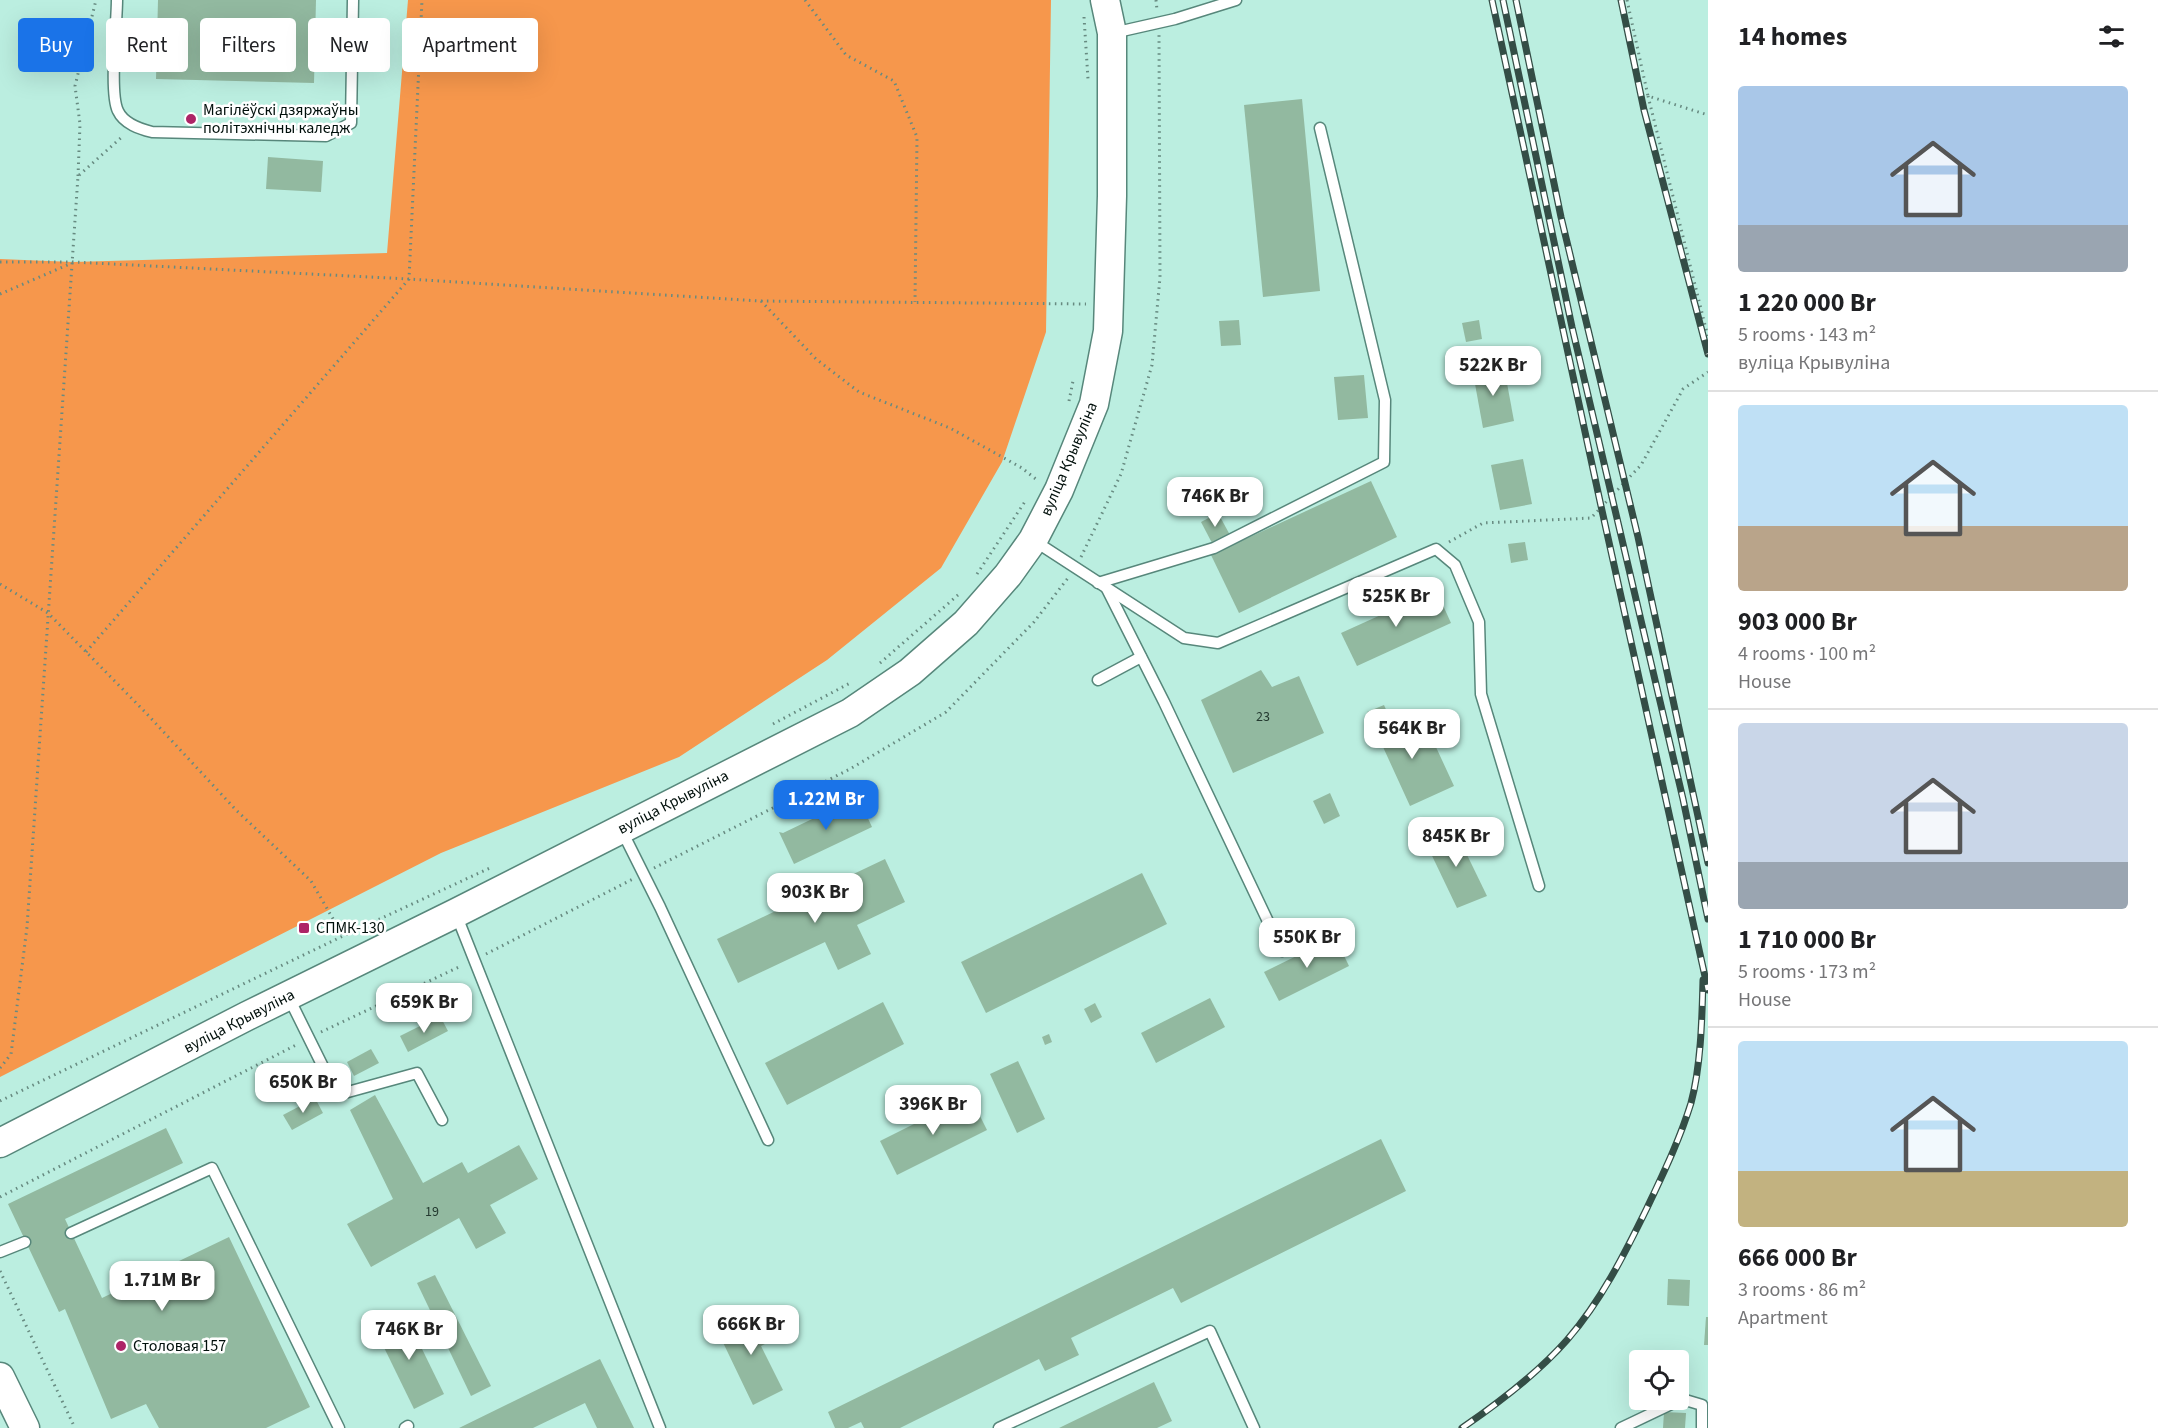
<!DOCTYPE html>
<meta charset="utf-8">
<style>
body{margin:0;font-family:"Source Sans 3",sans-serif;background:#f6f6f6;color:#202124;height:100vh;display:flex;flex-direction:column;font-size:22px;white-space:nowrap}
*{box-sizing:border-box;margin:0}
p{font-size:20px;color:#757577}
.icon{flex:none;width:33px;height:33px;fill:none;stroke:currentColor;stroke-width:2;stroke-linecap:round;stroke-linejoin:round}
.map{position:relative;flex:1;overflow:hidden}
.side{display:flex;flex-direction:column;background:#fff;width:450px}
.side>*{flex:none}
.banner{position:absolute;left:18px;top:18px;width:570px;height:54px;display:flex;gap:12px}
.buttons{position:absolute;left:1629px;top:1350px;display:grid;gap:12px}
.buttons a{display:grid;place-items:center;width:60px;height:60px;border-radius:6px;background:#fff;box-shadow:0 6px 24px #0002;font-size:30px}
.price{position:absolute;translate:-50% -51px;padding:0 14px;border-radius:12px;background:#fff;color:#222;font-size:20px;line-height:39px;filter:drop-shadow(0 2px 3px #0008)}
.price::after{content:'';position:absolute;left:50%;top:36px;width:18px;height:14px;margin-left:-9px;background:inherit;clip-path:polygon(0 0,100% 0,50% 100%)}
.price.selected{background:#1a73e8;color:#fff}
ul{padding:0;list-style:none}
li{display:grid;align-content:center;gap:12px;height:318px;padding:0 30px}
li+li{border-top:2px solid #e0e0e0}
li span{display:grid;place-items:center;height:186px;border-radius:6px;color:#555}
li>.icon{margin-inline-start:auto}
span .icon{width:108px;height:108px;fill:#fffc;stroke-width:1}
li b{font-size:26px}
h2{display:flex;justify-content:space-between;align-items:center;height:72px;padding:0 30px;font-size:26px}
.tag{padding:0 21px;border-radius:6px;background:#fff;box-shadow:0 6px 24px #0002;font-size:21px;line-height:54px}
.tag.selected{background:#1a73e8;color:#fff}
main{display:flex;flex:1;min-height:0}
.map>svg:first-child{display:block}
.forest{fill:#f6974c}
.building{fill:#92b9a0}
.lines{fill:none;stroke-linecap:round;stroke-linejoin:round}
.lane-casing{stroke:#57877b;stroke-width:13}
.secondary-casing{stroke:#57877b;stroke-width:31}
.path{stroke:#678a80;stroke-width:3;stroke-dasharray:1.5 4.5;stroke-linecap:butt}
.lane{stroke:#fff;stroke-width:10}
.secondary{stroke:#fff;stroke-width:28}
.rail-casing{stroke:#344d46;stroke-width:7}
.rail{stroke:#fff;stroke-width:4.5;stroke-dasharray:14;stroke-linecap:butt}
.poi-dot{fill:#ad2467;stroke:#fff;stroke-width:2}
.labels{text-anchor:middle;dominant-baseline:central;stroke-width:5;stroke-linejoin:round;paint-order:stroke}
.number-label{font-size:14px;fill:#243a30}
.poi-label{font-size:16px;fill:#000f0b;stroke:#fff;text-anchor:start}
.street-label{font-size:16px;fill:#000f0b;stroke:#fff}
</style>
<main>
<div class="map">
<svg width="1708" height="1428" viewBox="0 0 1708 1428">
<rect width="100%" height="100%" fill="#bbeee0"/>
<polygon class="forest" points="408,0 1051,0 1046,332 1002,462 941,568 827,660 679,757 441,853 0,1077 0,259 73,262 387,253"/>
<g class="building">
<polygon points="158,0 316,0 314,83 156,79"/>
<polygon points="1302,99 1320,291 1263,297 1244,105"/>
<polygon points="268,157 323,161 321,192 266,189"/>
<polygon points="1239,320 1241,345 1221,346 1219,321"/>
<polygon points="1479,320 1482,339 1466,342 1462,323"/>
<polygon points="1504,367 1514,421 1483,428 1473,373"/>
<polygon points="1364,375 1368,418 1338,420 1334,377"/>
<polygon points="1523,459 1532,504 1500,510 1491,465"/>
<polygon points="1371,481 1397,537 1239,613 1211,555"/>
<polygon points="1218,513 1230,535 1212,543 1201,522"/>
<polygon points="1525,542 1528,560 1511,563 1508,544"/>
<polygon points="1436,590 1451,623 1357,666 1341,633"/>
<polygon points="1261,670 1272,687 1299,676 1324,733 1233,773 1201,700"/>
<polygon points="1384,705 1402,745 1429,732 1454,786 1410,806 1367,712"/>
<polygon points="1330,793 1340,816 1324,824 1313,801"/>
<polygon points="858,797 872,827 794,864 779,832 783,833"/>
<polygon points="1454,828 1487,896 1457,908 1424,839"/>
<polygon points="885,859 905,902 857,925 871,954 838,970 825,942 738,983 717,939"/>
<polygon points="1142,873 1167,924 986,1013 961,962"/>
<polygon points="1335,937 1349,966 1279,1001 1264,972"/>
<polygon points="1210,998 1225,1027 1156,1063 1141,1033"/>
<polygon points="883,1002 904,1044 787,1105 765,1063"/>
<polygon points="1095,1003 1102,1017 1091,1023 1084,1009"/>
<polygon points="440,1016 448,1031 408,1052 400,1036"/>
<polygon points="1049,1034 1052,1042 1045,1045 1042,1037"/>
<polygon points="371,1049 379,1063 354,1076 347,1062"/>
<polygon points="1018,1061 1045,1119 1017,1133 990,1074"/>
<polygon points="375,1095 423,1183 462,1162 468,1173 519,1145 538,1179 490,1205 506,1233 476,1249 459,1218 371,1267 347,1224 393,1199 350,1110"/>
<polygon points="970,1096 987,1130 897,1175 880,1141"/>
<polygon points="315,1098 323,1113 292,1130 283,1115"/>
<polygon points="166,1128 183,1163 65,1219 102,1298 229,1237 310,1407 266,1428 159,1428 146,1404 111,1419 65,1309 59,1312 8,1204"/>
<polygon points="1381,1139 1406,1191 1181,1303 1173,1288 1071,1338 1079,1355 1045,1371 1039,1359 900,1428 864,1428 861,1422 848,1428 835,1428 828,1412"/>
<polygon points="435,1275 491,1386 471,1396 417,1283"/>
<polygon points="1668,1279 1690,1280 1689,1306 1667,1305"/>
<polygon points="759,1310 773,1340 761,1346 783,1390 753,1405 717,1330"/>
<polygon points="404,1312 444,1394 414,1409 374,1327"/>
<polygon points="1706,1317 1708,1317 1708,1345 1704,1345"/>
<polygon points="600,1359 634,1428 597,1428 585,1403 533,1428 459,1428"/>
<polygon points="1154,1382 1172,1421 1157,1428 1059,1428"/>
<polygon points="1664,1412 1686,1413 1685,1428 1663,1428"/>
</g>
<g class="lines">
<defs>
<g id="lane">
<path d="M 117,0 C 117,23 109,93 118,111 C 124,124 140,129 152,132 L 326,136 L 351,123 L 353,0"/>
<polyline points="1113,33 1175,19 1236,0"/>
<polyline points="1033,540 1184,638 1218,643 1436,549 1455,565 1479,622 1481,694 1539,886"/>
<polyline points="1098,583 1214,548 1384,462 1385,400 1320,128"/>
<polyline points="1107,589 1164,702 1282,951"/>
<polyline points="1098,680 1141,657"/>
<polyline points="621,829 660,907 768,1140"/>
<polyline points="456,914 660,1428"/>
<polyline points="288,996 337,1095 417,1073 442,1120"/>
<polyline points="71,1233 212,1168 339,1428"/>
<polyline points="0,1252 25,1242"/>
<polyline points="405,1428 408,1426"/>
<polyline points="999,1428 1210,1331 1254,1428"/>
<polyline points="1621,1428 1682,1399 1702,1405 1702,1428"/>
</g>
<g id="secondary">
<polyline points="0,1143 247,1016 456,913 850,713 910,672 966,623 1008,575 1033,540 1059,490 1094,404 1108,331 1112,196 1112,33 1105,0"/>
<polyline points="0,1377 25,1428"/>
</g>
</defs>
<use href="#lane" class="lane-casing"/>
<use href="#secondary" class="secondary-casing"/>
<g class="path">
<polyline points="805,0 846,55 894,81 917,137 915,302"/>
<polyline points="1156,0 1157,10"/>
<polyline points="1627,0 1648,96 1708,115"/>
<polyline points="1084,17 1088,79"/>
<polyline points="1648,96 1708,337"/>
<polyline points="78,176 80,124 75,86 96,0"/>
<polyline points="0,262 73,262 409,279 760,301 1086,304"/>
<polyline points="0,294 72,263"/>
<polyline points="761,301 816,359 859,392 950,428 1022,468 1037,480"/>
<polyline points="1069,401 1073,381"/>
<polyline points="1449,542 1483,523 1591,518 1641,465 1683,389 1708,372"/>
<polyline points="1081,557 1121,474 1152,365 1160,277 1159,35"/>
<polyline points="977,574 1026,500"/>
<polyline points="0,584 48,613 147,714 236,810 311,881 343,936"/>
<polyline points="86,652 409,279 422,0"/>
<polyline points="880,663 958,595"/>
<polyline points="773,724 852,682"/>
<polyline points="654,868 850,769 946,712 1034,622 1068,578"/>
<polyline points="486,954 633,879"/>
<polyline points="321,1032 461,966"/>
<polyline points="0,1068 11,1054 27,927 78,176 123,136"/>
<polyline points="0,1101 343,936 492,867"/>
<polyline points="0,1197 296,1045"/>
<polyline points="0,1271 75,1428"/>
</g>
<use href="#lane" class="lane"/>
<use href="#secondary" class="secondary"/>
<defs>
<g id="rail">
<polyline points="1492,0 1601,506 1708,990"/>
<polyline points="1503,0 1572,327 1683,799 1708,919"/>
<polyline points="1516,0 1561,217 1638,537 1708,863"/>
<polyline points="1621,0 1644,110 1708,354"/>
<path d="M 1462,1428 C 1497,1404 1538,1373 1567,1340 C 1601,1301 1624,1255 1647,1208 C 1663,1174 1680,1139 1691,1103 C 1701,1066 1702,1018 1703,980"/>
</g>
</defs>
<use href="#rail" class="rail-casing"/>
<use href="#rail" class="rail"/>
</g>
<g class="poi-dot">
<circle cx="191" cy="119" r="6"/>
<rect x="298" y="922" width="12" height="12" rx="3"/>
<circle cx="121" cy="1346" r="6"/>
</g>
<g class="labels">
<g class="number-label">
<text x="1263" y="717">23</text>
<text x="432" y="1212">19</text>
</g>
<g class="poi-label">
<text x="203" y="110">Магілёўскі дзяржаўны<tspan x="203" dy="18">політэхнічны каледж</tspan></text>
<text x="316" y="928">СПМК-130</text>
<text x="133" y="1346">Столовая 157</text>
</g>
<g class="street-label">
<text transform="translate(1069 459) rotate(-67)">вуліца Крывуліна</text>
<text transform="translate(673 802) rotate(-27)">вуліца Крывуліна</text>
<text transform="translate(239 1021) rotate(-27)">вуліца Крывуліна</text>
</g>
</g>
</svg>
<div class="buttons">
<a><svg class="icon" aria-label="locate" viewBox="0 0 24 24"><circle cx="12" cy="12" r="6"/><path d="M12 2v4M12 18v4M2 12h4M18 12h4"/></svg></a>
</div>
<b class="price" style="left:1493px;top:397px">522K Br</b>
<b class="price" style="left:1215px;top:528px">746K Br</b>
<b class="price" style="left:1396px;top:628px">525K Br</b>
<b class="price" style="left:1412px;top:760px">564K Br</b>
<b class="price selected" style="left:826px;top:831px">1.22M Br</b>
<b class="price" style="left:1456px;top:868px">845K Br</b>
<b class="price" style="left:815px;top:924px">903K Br</b>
<b class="price" style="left:1307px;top:969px">550K Br</b>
<b class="price" style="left:424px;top:1034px">659K Br</b>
<b class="price" style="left:303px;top:1114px">650K Br</b>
<b class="price" style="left:933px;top:1136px">396K Br</b>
<b class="price" style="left:162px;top:1312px">1.71M Br</b>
<b class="price" style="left:751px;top:1356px">666K Br</b>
<b class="price" style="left:409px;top:1361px">746K Br</b>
<div class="banner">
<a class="tag selected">Buy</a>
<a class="tag">Rent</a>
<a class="tag">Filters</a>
<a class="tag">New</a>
<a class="tag">Apartment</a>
</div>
</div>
<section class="side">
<h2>14 homes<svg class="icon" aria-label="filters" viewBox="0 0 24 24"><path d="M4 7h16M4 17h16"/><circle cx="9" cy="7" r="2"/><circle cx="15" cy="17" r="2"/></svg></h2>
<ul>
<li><span style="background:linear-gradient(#a9c7e8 75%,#9aa5b1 0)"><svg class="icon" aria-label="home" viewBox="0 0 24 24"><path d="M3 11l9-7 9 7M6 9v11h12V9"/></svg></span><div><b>1 220 000 Br</b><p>5 rooms · 143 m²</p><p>вуліца Крывуліна</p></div></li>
<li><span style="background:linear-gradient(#bfe0f5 65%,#b9a48a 0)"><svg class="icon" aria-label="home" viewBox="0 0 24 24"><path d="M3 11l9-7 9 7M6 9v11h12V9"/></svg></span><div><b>903 000 Br</b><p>4 rooms · 100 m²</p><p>House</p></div></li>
<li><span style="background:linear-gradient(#c9d6e8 75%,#9aa5b1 0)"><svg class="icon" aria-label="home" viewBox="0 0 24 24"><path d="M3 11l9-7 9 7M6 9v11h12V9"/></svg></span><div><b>1 710 000 Br</b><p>5 rooms · 173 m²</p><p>House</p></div></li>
<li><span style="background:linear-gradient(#bfe0f5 70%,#c2b280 0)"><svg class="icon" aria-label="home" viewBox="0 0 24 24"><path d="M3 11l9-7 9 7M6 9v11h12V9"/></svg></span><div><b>666 000 Br</b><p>3 rooms · 86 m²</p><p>Apartment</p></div></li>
</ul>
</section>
</main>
